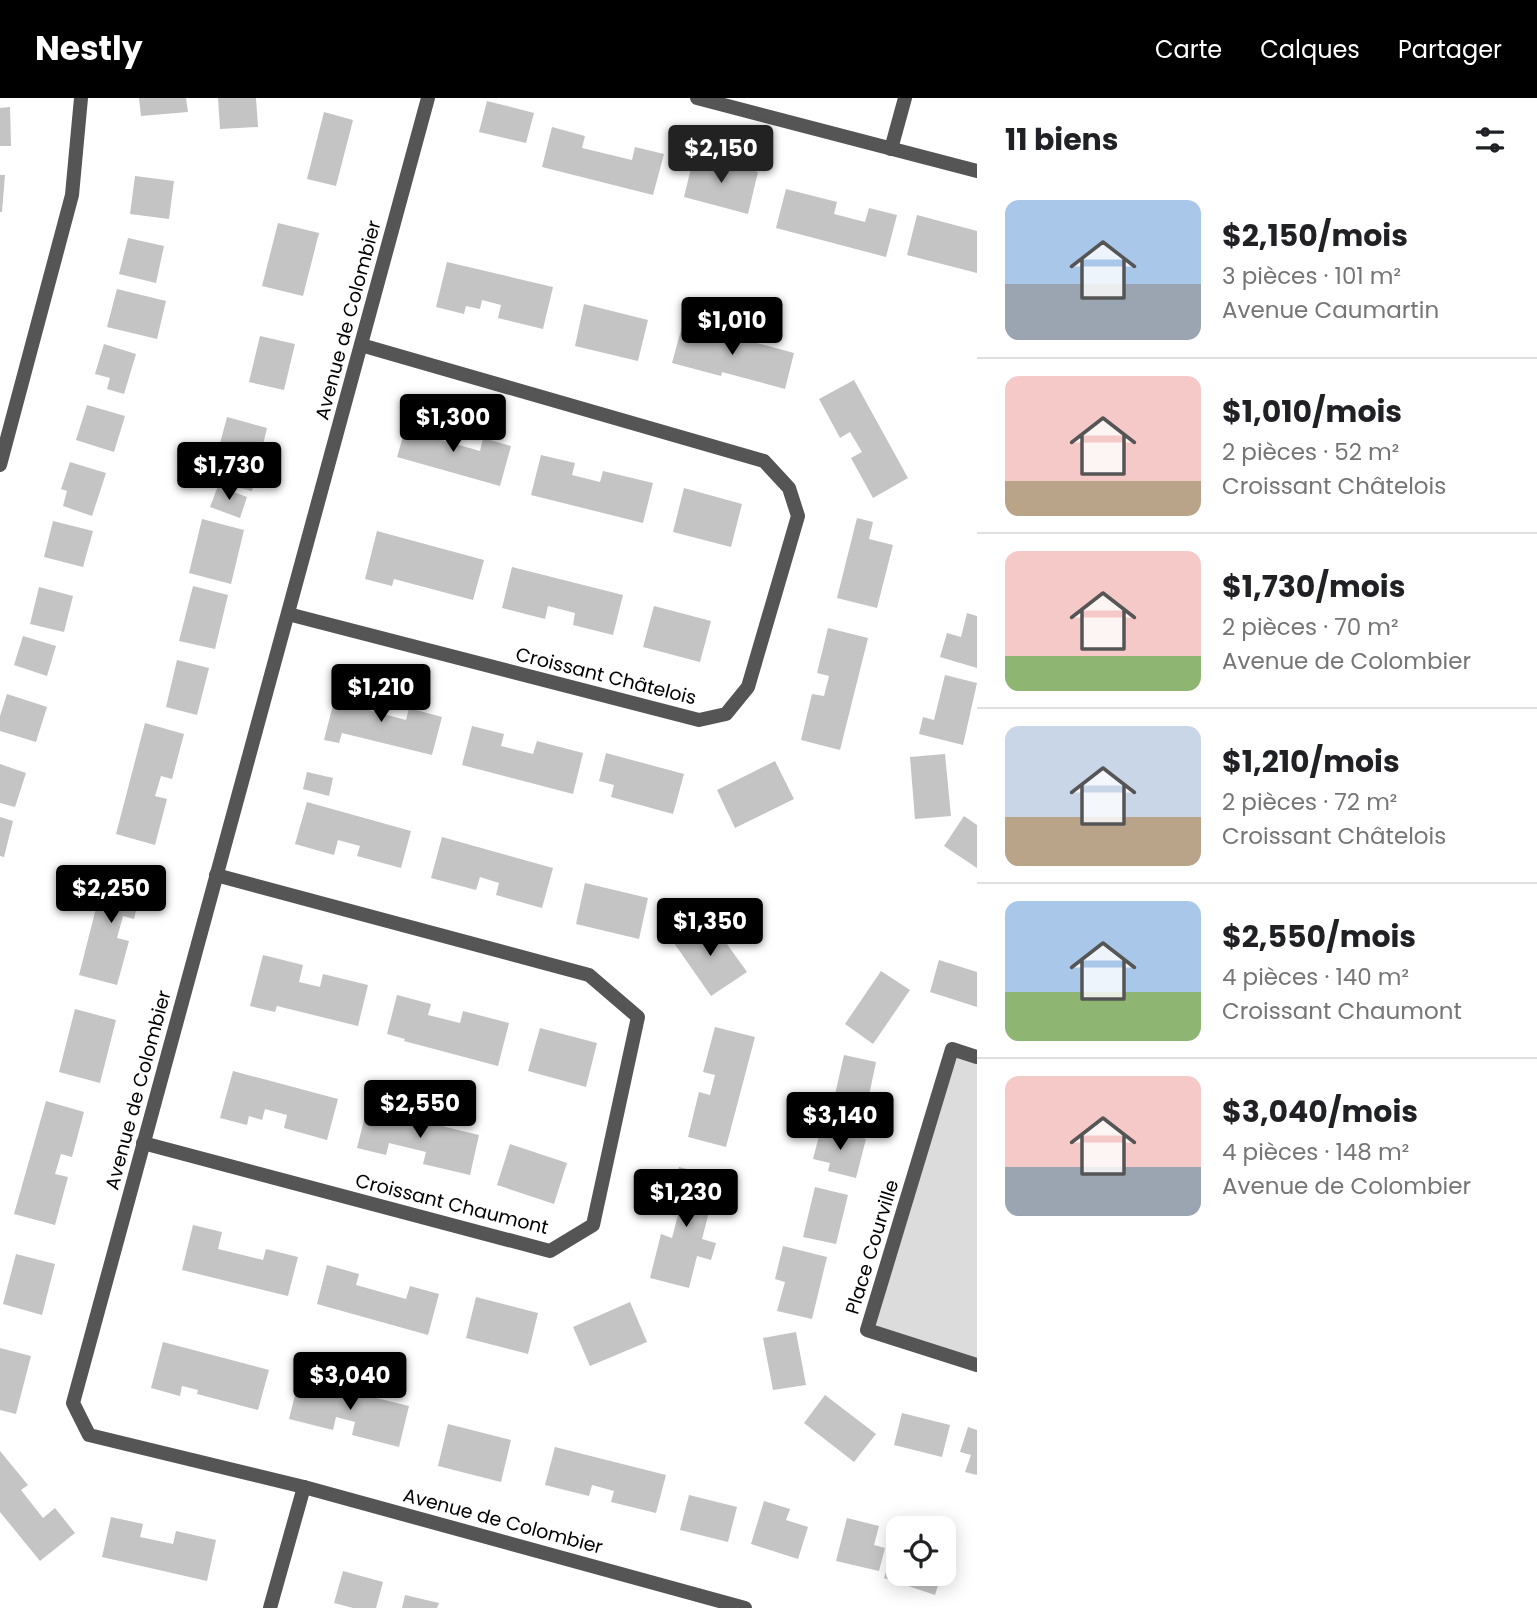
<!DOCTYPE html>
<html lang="fr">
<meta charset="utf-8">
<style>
body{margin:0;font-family:Poppins,sans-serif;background:#f2f2f2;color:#202124;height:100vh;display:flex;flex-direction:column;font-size:26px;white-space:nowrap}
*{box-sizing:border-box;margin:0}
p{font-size:23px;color:#757577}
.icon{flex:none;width:38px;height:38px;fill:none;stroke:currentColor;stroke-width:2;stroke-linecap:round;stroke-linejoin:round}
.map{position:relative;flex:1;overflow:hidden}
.panel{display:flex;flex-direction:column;background:#fff;width:560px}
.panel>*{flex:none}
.buttons{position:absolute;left:886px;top:1418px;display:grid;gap:14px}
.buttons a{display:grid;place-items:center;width:70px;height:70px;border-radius:14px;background:#fff;box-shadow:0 4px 18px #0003;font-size:35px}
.price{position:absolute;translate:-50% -60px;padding:0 16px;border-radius:7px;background:#000;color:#fff;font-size:23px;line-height:46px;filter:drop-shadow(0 2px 4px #0008)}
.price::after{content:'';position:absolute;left:50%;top:42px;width:21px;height:16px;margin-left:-10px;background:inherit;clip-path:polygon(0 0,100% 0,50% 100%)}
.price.on{background:#222;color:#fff}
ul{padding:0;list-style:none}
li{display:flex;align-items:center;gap:21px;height:175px;padding:0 28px}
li+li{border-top:2px solid #e0e0e0}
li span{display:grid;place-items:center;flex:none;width:196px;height:140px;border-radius:14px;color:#555}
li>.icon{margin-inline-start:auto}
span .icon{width:84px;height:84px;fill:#fffc;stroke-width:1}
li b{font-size:30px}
h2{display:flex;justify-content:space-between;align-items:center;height:84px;padding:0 28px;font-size:30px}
header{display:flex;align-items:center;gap:42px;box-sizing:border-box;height:98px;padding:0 35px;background:#000;color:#fff}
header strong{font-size:33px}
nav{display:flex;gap:38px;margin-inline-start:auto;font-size:24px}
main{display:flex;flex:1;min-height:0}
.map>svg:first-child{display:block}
.green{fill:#dcdcdc}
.building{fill:#c4c4c4}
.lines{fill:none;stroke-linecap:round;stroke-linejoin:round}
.minor{stroke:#555;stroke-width:14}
.labels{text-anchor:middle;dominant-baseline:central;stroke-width:7;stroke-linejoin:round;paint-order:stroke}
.street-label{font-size:19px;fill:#000;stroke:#fff}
</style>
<header>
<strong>Nestly</strong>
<nav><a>Carte</a><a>Calques</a><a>Partager</a></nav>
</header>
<main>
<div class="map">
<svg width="977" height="1510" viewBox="0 0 977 1510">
<rect width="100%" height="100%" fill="#fff"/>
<polygon class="green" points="956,953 977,960 977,1270 866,1238"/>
<g class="building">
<polygon points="139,0 186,0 188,14 141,18"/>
<polygon points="218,0 256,0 258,29 220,31"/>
<polygon points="487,3 534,15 526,45 479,34"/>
<polygon points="10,9 11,48 0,48 0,10"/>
<polygon points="324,14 353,22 336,88 307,81"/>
<polygon points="552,29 585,38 582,50 632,62 635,49 664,56 653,97 542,69"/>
<polygon points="694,58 758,74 748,116 684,99"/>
<polygon points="0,77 5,77 2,114 0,114"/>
<polygon points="135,78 174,83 169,121 130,116"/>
<polygon points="786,91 837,104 834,116 865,124 869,110 897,117 886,159 776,130"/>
<polygon points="917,117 977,133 977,175 907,157"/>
<polygon points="278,125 319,135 303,198 262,188"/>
<polygon points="128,140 164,148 156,185 119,176"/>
<polygon points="447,164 553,189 543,231 498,220 501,207 482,202 480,211 466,208 464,216 436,209"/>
<polygon points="117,191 166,203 157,241 107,229"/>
<polygon points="584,206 648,222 638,263 575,248"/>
<polygon points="683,225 794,255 785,291 722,274 721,278 672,265"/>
<polygon points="260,238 295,246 284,292 249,284"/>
<polygon points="104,246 136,256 124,296 107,291 110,280 95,276"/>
<polygon points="854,282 908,380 873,400 851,360 862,354 850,334 840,340 819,301"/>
<polygon points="87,307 125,318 114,354 76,342"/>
<polygon points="409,317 435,325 431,339 480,353 483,340 511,348 500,388 397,359"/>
<polygon points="227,319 267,330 252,393 210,383"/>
<polygon points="541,357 575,365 572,377 600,384 603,373 653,385 643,425 531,397"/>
<polygon points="70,364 106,375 92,418 63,408 67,393 61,391"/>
<polygon points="218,388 247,399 240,420 210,409"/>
<polygon points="684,390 742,406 731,449 673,434"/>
<polygon points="857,420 873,424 869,441 893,447 877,510 837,500"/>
<polygon points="202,421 244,432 231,486 189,475"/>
<polygon points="53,423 93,433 83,469 44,459"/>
<polygon points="377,433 484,462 473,502 394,481 392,488 365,481"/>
<polygon points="512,469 623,497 613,537 573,527 575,515 548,508 545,521 502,510"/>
<polygon points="193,488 228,497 215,551 179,543"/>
<polygon points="39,489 73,498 64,534 30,526"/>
<polygon points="654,508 711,523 700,564 643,549"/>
<polygon points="967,515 977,518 977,570 940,559 947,535 961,539"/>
<polygon points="828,530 868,540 840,652 801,642 812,596 824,598 829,578 817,575"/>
<polygon points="23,538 56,548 47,578 14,567"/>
<polygon points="177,562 209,570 197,617 166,609"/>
<polygon points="945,577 977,585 963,647 919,636 923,619 934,622"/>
<polygon points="338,587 365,594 361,610 406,622 409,610 442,619 432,657 342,635 339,645 324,642"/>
<polygon points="7,596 47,609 36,644 0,633 0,618"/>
<polygon points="145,625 184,636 172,681 161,678 155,698 167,701 155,747 116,736"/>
<polygon points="472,628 504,636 501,648 533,656 537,643 583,655 573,696 462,667"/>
<polygon points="606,655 684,676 673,716 611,699 614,687 599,683"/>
<polygon points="945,656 951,718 915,721 910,659"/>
<polygon points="775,663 794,701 735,730 717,692"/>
<polygon points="0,666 26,675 15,709 0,705"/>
<polygon points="307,674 333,680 329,698 303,691"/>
<polygon points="307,704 411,733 401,770 357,758 360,748 338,742 334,757 295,746"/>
<polygon points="964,718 977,727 977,770 944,748"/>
<polygon points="0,719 13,723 4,759 0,758"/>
<polygon points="442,739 553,770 542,810 496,797 499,785 480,779 476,792 431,780"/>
<polygon points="107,767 145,776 134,821 123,818 117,840 129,843 117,887 79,877"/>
<polygon points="585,785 648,800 639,841 576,826"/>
<polygon points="709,821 747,874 711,898 674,845"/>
<polygon points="263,857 303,867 299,884 320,889 323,876 368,887 358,928 277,908 275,914 250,908"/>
<polygon points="939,862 977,874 977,909 930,894"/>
<polygon points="881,873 910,892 873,946 845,926"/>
<polygon points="397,897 431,906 428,917 460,925 463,913 509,925 498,968 404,943 405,941 387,936"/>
<polygon points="75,911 116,922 100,985 59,974"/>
<polygon points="715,929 755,939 726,1049 688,1039 699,994 710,997 715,977 703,974"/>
<polygon points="540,930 597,945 586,989 528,973"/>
<polygon points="844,957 876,964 866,1012 833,1005"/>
<polygon points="233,973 338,1001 327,1042 284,1030 287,1017 265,1011 262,1022 249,1018 247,1027 220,1020"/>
<polygon points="46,1003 84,1014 72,1059 61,1056 55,1076 68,1079 55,1127 14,1116"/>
<polygon points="367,1010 479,1037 470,1077 423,1066 426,1054 389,1045 386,1057 357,1050"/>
<polygon points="821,1030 866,1041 856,1080 828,1073 830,1065 813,1061"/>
<polygon points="510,1046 567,1065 554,1106 497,1087"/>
<polygon points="679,1069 718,1079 702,1141 716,1145 711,1162 697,1158 689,1190 650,1180 661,1136 672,1140 678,1117 667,1114"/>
<polygon points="815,1089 848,1097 836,1146 803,1139"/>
<polygon points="193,1127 222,1134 218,1151 263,1162 266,1151 298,1159 288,1198 182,1172"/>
<polygon points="783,1148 827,1159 812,1221 777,1213 785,1184 775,1181"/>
<polygon points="16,1156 55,1166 42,1217 3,1206"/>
<polygon points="327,1167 359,1176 356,1187 406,1201 410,1188 439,1196 428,1237 317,1206"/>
<polygon points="476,1199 538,1215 528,1256 466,1240"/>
<polygon points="630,1204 647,1244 590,1268 573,1229"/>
<polygon points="796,1234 806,1287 773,1292 763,1240"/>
<polygon points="163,1244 269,1272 258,1312 197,1296 198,1292 182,1288 180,1298 151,1290"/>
<polygon points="0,1250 31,1258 16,1316 0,1312"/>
<polygon points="299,1281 409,1308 399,1349 352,1337 355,1324 336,1319 333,1332 289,1321"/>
<polygon points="825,1297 876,1336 854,1364 804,1325"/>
<polygon points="902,1315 950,1327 942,1359 894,1347"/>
<polygon points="448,1326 511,1342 501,1384 438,1368"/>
<polygon points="968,1329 977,1332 977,1377 965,1374 971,1357 960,1354"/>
<polygon points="555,1349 666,1377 656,1415 611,1404 614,1393 592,1387 589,1398 545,1387"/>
<polygon points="0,1353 28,1387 21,1392 43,1420 55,1410 75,1435 40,1463 0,1414"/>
<polygon points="689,1397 737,1409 728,1444 680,1432"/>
<polygon points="764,1403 790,1411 786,1422 808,1429 798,1461 751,1446"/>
<polygon points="111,1419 143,1426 140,1439 173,1446 176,1433 216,1442 207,1483 102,1459"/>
<polygon points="847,1420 879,1428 874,1447 885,1450 879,1473 836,1463"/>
<polygon points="894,1449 898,1450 898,1475 942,1475 935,1497 884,1480"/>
<polygon points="343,1473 383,1484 376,1510 353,1510 334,1505"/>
<polygon points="405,1497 439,1505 437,1510 402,1510"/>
</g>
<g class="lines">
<g class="minor">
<polyline points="428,0 73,1305 89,1337 304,1389 745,1510"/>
<polyline points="697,0 977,73"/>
<polyline points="891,51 905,0"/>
<polyline points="0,367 72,97 81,0"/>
<polyline points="288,516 699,622 726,616 748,589 798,418 789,390 764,363 361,247"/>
<polyline points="977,959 952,951 867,1232 977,1267"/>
<polyline points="143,1045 550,1153 593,1127 638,919 589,877 216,777"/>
<polyline points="270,1510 304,1389"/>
</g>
</g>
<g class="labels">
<g class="street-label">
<text transform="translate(348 222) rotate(-75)">Avenue de Colombier</text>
<text transform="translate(606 578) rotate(14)">Croissant Châtelois</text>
<text transform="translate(138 992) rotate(-75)">Avenue de Colombier</text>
<text transform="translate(452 1106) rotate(14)">Croissant Chaumont</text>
<text transform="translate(872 1149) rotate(-73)">Place Courville</text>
<text transform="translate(503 1423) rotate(15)">Avenue de Colombier</text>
</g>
</g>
</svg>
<div class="buttons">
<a><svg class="icon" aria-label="locate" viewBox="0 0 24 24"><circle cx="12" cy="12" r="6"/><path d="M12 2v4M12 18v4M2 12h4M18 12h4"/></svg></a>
</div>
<b class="price on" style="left:721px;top:87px">$2,150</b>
<b class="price" style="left:732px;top:259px">$1,010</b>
<b class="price" style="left:453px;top:356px">$1,300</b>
<b class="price" style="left:229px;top:404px">$1,730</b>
<b class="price" style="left:381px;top:626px">$1,210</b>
<b class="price" style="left:111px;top:827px">$2,250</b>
<b class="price" style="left:710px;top:860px">$1,350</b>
<b class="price" style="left:420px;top:1042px">$2,550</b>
<b class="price" style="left:840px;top:1054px">$3,140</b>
<b class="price" style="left:686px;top:1131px">$1,230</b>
<b class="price" style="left:350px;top:1314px">$3,040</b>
</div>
<section class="panel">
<h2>11 biens<svg class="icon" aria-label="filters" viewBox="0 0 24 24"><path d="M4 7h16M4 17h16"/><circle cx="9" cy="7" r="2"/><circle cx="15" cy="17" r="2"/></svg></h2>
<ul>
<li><span style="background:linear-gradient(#a9c7e8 60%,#9aa5b1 0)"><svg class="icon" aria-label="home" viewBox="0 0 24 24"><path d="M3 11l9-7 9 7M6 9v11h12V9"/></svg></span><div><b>$2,150/mois</b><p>3 pièces · 101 m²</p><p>Avenue Caumartin</p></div></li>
<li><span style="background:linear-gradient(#f6c9c9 75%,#b9a48a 0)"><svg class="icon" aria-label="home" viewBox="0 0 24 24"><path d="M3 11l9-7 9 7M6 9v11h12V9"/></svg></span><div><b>$1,010/mois</b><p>2 pièces · 52 m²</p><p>Croissant Châtelois</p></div></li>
<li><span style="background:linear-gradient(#f6c9c9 75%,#8fb573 0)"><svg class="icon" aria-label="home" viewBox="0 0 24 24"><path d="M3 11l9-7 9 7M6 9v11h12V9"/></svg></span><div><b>$1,730/mois</b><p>2 pièces · 70 m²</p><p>Avenue de Colombier</p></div></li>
<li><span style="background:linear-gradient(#c9d6e8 65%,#b9a48a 0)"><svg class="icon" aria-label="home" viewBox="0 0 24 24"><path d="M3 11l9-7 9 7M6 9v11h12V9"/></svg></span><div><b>$1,210/mois</b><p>2 pièces · 72 m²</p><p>Croissant Châtelois</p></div></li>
<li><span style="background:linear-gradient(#a9c7e8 65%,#8fb573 0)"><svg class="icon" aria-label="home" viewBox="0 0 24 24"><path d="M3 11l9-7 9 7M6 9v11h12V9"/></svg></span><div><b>$2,550/mois</b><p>4 pièces · 140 m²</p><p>Croissant Chaumont</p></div></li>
<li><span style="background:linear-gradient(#f6c9c9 65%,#9aa5b1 0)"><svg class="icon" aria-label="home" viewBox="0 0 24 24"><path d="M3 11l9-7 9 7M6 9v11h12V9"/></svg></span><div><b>$3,040/mois</b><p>4 pièces · 148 m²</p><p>Avenue de Colombier</p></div></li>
</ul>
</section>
</main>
